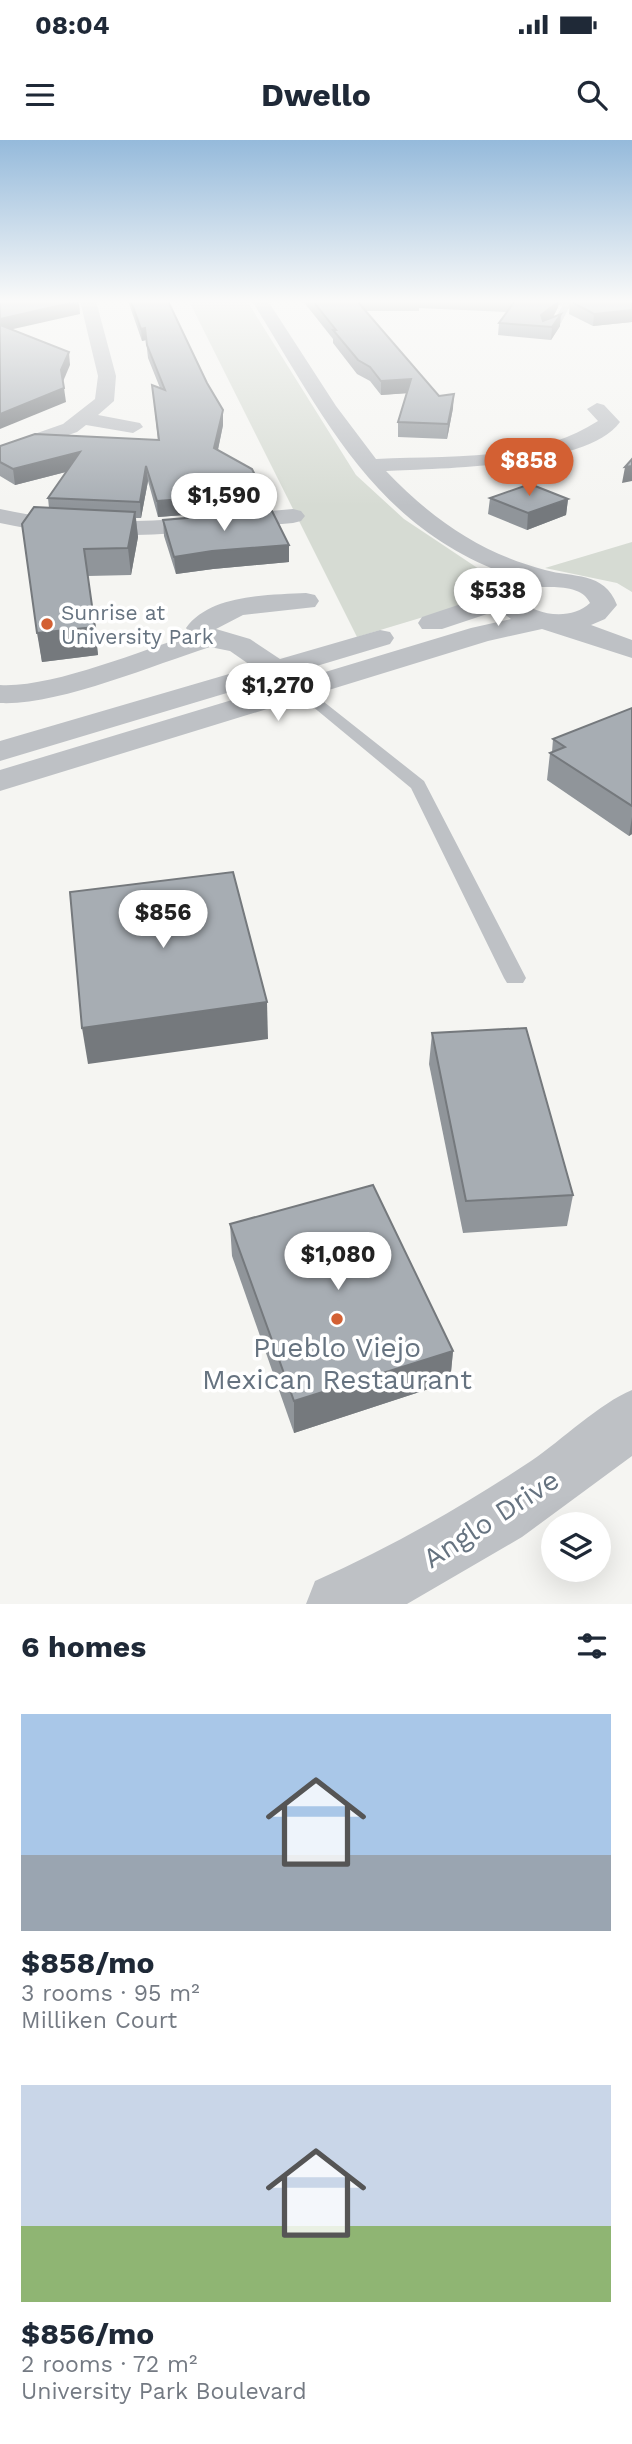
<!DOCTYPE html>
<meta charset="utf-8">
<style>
body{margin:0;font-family:"Work Sans",sans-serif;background:#f2f2f3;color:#1f2937;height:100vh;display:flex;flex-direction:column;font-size:26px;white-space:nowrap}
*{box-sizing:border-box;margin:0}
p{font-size:23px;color:#747a83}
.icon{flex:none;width:38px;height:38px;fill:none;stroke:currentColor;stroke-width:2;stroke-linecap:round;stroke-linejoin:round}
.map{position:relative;height:1464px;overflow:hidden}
.details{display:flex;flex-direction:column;background:#fff;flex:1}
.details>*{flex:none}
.fabs{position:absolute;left:541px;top:1372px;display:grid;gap:14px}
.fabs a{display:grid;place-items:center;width:70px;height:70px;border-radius:50%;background:#fff;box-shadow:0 7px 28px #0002;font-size:35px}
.price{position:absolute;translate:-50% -60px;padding:0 16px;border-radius:24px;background:#fff;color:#222;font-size:23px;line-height:46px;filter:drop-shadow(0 2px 4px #0008)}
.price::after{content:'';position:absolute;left:50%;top:42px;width:21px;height:16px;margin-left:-10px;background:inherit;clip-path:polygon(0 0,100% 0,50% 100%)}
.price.current{background:#d36033;color:#fff}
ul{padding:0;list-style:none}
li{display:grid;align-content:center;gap:14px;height:371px;padding:0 21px}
li span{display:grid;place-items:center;height:217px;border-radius:0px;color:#555}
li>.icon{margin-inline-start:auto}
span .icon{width:126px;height:126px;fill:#fffc;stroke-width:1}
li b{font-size:30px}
h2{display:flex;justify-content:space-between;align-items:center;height:84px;padding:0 21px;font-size:30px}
.status{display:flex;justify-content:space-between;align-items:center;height:49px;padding:0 35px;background:#fff;direction:ltr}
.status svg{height:19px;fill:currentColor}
header{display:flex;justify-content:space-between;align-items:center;height:91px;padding:0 21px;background:#fff;font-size:32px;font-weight:700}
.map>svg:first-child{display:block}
.green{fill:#d6dbd3}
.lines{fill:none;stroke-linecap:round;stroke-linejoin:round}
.lane{fill:#bec1c5;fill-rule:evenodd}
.street{fill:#bec1c5;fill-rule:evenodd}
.wall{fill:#90959a}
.shaded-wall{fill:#75797d}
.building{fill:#a7adb3;stroke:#75797d;stroke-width:2}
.poi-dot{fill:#d36033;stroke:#fff;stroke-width:2.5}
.labels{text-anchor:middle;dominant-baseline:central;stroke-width:7;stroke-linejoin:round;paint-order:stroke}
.far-poi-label{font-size:21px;fill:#667380;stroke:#fff;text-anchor:start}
.near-poi-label{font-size:28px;fill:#667380;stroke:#fff}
.near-street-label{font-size:28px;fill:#667380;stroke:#fff}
</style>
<div class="status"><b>08:04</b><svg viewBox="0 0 49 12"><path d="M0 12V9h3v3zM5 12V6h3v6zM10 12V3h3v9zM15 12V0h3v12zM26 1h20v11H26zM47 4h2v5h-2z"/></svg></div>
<header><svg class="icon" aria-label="menu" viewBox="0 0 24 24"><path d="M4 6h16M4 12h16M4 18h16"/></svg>Dwello<svg class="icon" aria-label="search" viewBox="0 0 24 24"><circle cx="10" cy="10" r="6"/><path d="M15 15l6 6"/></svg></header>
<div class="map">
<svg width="632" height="1464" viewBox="0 0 632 1464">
<rect width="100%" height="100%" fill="#f5f5f2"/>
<g class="green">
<polygon points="189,161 247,161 356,335 404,379 479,429 489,440 480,460 357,497"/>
<polygon points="632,402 632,452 617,443 545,428"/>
</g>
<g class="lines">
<g class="lane">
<polygon points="565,161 572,162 561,183 542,191 542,187 555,179"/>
<polygon points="276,524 424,641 526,838 523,843 507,843 504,838 411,648 271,532 268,529"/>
</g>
<g class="street">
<polygon points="80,161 96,161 116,236 114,261 98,275 140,283 143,287 133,293 86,285 77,292 0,319 0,306 63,284 95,259 98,236"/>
<path d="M 252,161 L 268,161 L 336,266 L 376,319 C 448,315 535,322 598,281 L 587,269 L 597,263 L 604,265 L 620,282 C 587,328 440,328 386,331 C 432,379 480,413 545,430 C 573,438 604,431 617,465 L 605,479 L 591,485 L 632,500 L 632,518 L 542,489 L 488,501 L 0,651 L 0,630 L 471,488 L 511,479 L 499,470 L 442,489 L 422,489 L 418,483 L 422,477 L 494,453 L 503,440 L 515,437 C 375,390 325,278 252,161 ZM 538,447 C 555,447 582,445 590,463 C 571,481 535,476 518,458 L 522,451 Z"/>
<polygon points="553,161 632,161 632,170 561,166"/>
<path d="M 0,369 C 98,391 194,378 293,369 L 301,371 L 305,376 L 301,381 L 293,383 C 194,392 98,405 0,383 Z"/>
<path d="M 306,453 L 315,455 L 319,461 L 315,467 L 243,475 L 216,489 L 250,499 L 280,519 L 380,490 L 390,492 L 394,498 L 390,504 L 0,621 L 0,601 L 253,527 L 230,511 L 210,507 C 153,525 57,566 0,563 L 0,545 C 52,548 139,511 191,495 L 186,488 C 210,454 269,455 306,453 Z"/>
<path d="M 632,1250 L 632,1316 L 522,1397 L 407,1464 L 306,1464 L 315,1441 C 391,1407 462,1367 531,1321 C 562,1300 600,1263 632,1250 Z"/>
</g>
</g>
<g class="wall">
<polygon points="128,161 168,161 223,285 218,310 264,369 158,377 148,341 141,378 136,378 138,397 131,435 88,436 98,515 42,522 22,384 49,368 48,358 66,332 15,345 0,336 0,306 158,300 152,245 160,248 148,218 146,200 142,201"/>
<polygon points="303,161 559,161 558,167 553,177 560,186 551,200 498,195 499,183 507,172 419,168 419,171 365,171 439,256 453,268 447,299 398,297 398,282 407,253 381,255 370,241 357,234 333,203 333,199"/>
<polygon points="570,161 632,161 632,182 593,186 569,174"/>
<polygon points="490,358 568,359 566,375 527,390 488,374"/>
<polygon points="163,380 289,422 213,429 176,434 164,396"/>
<polygon points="632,568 632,694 629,696 547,640 550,613 552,612 553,599"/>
<polygon points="432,893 573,1055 567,1086 463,1093 429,924"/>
<polygon points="230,1084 453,1211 450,1242 294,1293 232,1116"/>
</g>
<g class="shaded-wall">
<polygon points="79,161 80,174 0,192 0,179"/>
<polygon points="556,161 559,161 558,167 553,177 539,187 541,175"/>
<polygon points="632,170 632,182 593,186 594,174"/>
<polygon points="561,174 560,186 551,200 552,187"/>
<polygon points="145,188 146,200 142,201 141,189"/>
<polygon points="69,212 70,225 62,244 61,230"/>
<polygon points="411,239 410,253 381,255 381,241"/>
<polygon points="64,248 66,262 0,289 0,274"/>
<polygon points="454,254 453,268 447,299 448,284"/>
<polygon points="223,270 223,285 215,323 214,308"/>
<polygon points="80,312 81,328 15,345 13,329"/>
<polygon points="146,326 148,341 141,378 140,362"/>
<polygon points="632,326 632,341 622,343 625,327"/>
<polygon points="264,353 264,369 158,377 157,361"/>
<polygon points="568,359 566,375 527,390 528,373"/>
<polygon points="135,372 138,397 131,435 128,408"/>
<polygon points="289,405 289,422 213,429 176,434 174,417 212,411"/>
<polygon points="95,487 98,515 42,522 37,493"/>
<polygon points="632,677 632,694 629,696"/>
<polygon points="267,862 268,899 88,924 82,888"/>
<polygon points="453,1211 450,1242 294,1293 294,1261"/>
</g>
<g class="building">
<polygon points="0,161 79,161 0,179"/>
<polygon points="131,161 168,161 207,243 223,270 214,308 252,329 264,353 157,361 146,326 140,362 48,358 80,312 13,329 0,322 0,306 35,294 159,300 152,245 165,250 147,205 145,188 141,189"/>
<polygon points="313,161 357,161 439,256 454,254 448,284 398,282 411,239 381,241 370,227 358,220 333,190 336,190"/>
<polygon points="515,161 556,161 554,165 541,175 543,181 561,174 552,187 499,183"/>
<polygon points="570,161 632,161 632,170 594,174"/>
<polygon points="0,185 69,212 61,230 64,248 0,274"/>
<polygon points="632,319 632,326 625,327"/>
<polygon points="530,344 568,359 528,373 490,358"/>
<polygon points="34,367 135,372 128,408 84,409 95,487 37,493 22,384"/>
<polygon points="272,371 289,405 212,411 174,417 163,380"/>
<polygon points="632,568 632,666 550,613 565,607 553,599"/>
<polygon points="233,732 267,862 82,888 70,752"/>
<polygon points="526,888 573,1055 466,1061 432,893"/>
<polygon points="373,1045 453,1211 294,1261 230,1084"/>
</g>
<linearGradient id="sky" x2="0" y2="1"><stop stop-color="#95badb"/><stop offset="0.44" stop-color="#fafaf9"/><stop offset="1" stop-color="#fafaf9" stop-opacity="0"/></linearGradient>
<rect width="632" height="366" fill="url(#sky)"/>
<g class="poi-dot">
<circle cx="47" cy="484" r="7"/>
<circle cx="337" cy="1179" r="7"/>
</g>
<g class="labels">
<g class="far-poi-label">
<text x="61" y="472">Sunrise at<tspan x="61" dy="24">University Park</tspan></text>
</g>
<g class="near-poi-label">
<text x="337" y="1207">Pueblo Viejo<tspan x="337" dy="32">Mexican Restaurant</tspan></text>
</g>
<g class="near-street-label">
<text transform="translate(491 1379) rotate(-33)">Anglo Drive</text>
</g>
</g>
</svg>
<div class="fabs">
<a><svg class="icon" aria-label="layers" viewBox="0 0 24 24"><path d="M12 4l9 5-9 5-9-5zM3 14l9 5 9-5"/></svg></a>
</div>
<b class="price current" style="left:529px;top:358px">$858</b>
<b class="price" style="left:224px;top:393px">$1,590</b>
<b class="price" style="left:498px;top:488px">$538</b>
<b class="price" style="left:278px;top:583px">$1,270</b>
<b class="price" style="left:163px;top:810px">$856</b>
<b class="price" style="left:338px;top:1152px">$1,080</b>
</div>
<section class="details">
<h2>6 homes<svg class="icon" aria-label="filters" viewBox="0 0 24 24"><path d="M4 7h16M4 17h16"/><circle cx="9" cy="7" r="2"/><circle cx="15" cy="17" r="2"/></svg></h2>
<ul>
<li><span style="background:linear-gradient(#a9c7e8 65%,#9aa5b1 0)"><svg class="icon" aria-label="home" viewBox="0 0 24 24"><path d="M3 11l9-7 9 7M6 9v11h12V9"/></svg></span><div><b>$858/mo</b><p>3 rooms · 95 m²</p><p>Milliken Court</p></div></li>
<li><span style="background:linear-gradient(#c9d6e8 65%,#8fb573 0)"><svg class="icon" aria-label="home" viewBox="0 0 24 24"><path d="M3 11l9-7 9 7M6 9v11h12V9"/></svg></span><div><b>$856/mo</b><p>2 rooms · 72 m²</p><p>University Park Boulevard</p></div></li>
</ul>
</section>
